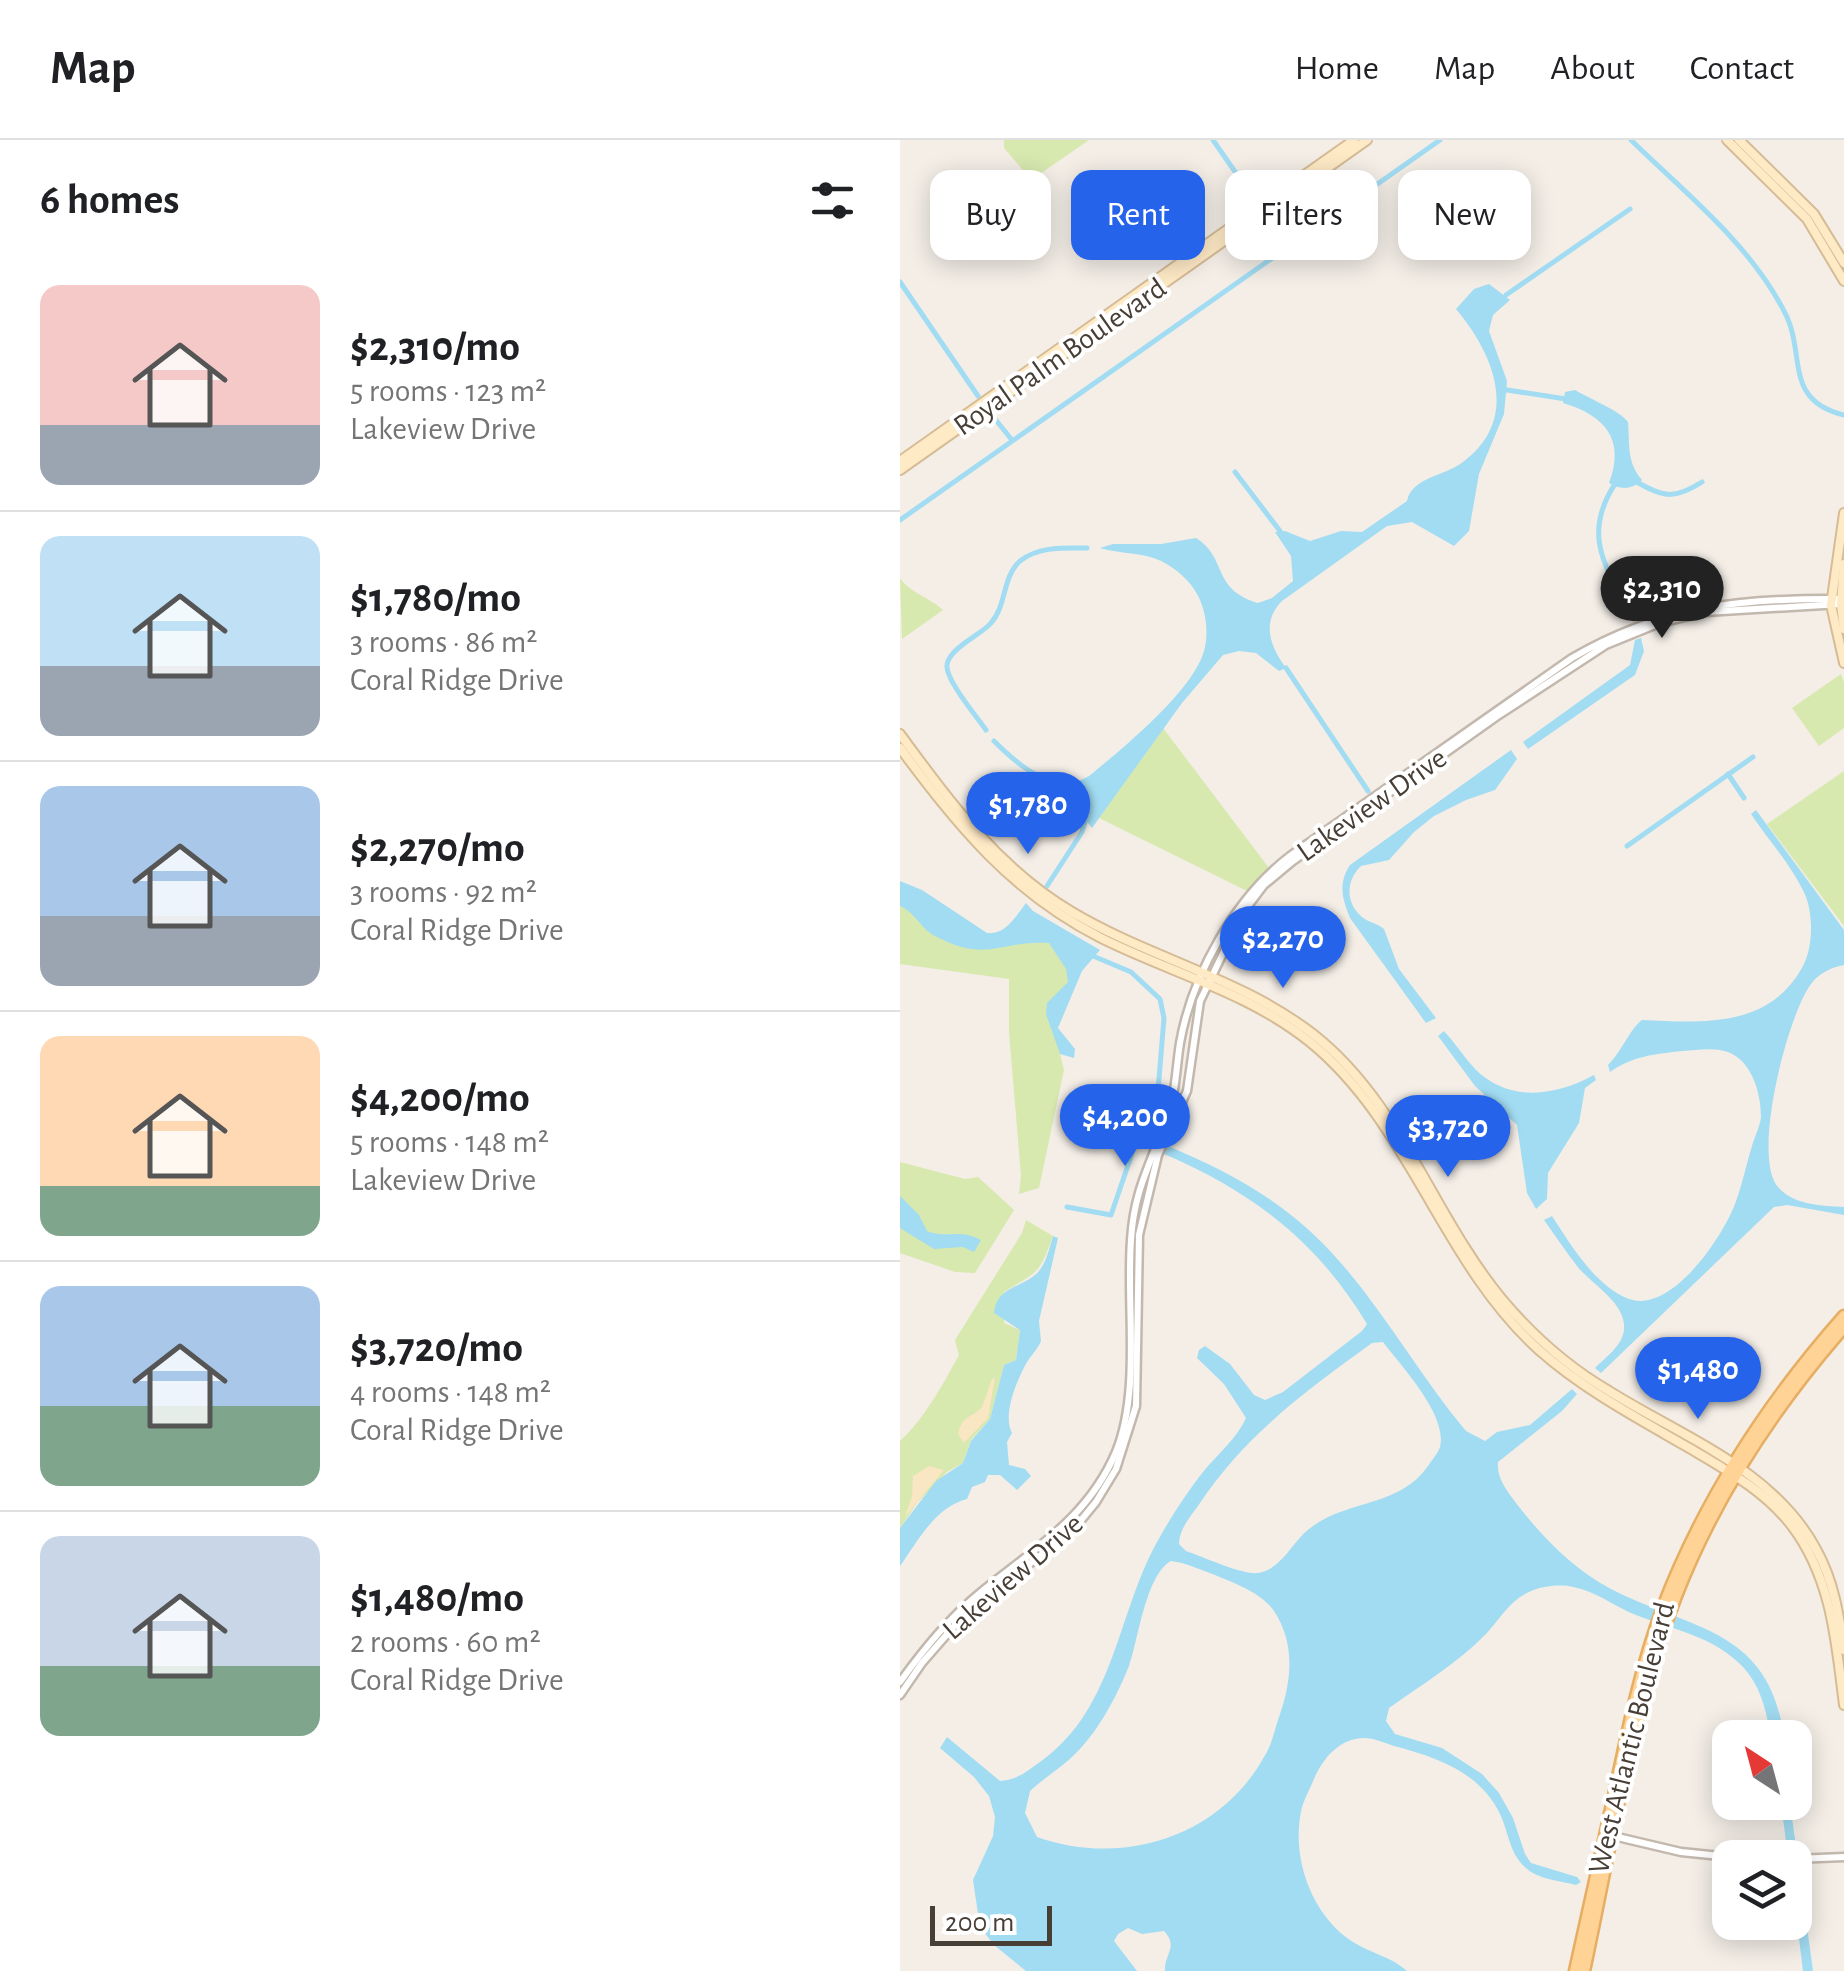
<!DOCTYPE html>
<meta charset="utf-8">
<style>
body{margin:0;font-family:"Alegreya Sans",sans-serif;background:#f6f6f6;color:#202124;height:100vh;display:flex;flex-direction:column;font-size:38px;white-space:nowrap}
*{box-sizing:border-box;margin:0}
p{font-size:32px;color:#757577}
.icon{flex:none;width:55px;height:55px;fill:none;stroke:currentColor;stroke-width:2;stroke-linecap:round;stroke-linejoin:round}
.map{position:relative;flex:1;overflow:hidden}
.details{display:flex;flex-direction:column;background:#fff;width:900px}
.details>*{flex:none}
.banner{position:absolute;left:30px;top:30px;width:762px;height:90px;display:flex;gap:20px}
.needle{width:65px;rotate:324deg}
.tools{position:absolute;left:812px;top:1580px;display:grid;gap:20px}
.tools a{display:grid;place-items:center;width:100px;height:100px;border-radius:20px;background:#fff;box-shadow:0 5px 25px #0003;font-size:50px}
.scale{position:absolute;left:30px;bottom:25px;width:122px;box-sizing:border-box;padding-left:10px;border:5px solid #473e36;border-top:0;font-size:28px;line-height:35px;white-space:nowrap;color:#473e36;-webkit-text-stroke:8px #fff;paint-order:stroke}
.price{position:absolute;translate:-50% -85px;padding:0 22px;border-radius:35px;background:#2563eb;color:#fff;font-size:32px;line-height:65px;filter:drop-shadow(0 2px 5px #0008)}
.price::after{content:'';position:absolute;left:50%;top:60px;width:30px;height:22px;margin-left:-15px;background:inherit;clip-path:polygon(0 0,100% 0,50% 100%)}
.price.current{background:#222;color:#fff}
ul{padding:0;list-style:none}
li{display:flex;align-items:center;gap:30px;height:250px;padding:0 40px}
li+li{border-top:2px solid #e0e0e0}
li span{display:grid;place-items:center;flex:none;width:280px;height:200px;border-radius:20px;color:#555}
li>.icon{margin-inline-start:auto}
span .icon{width:120px;height:120px;fill:#fffc;stroke-width:1}
li b{font-size:42px}
h2{display:flex;justify-content:space-between;align-items:center;height:120px;padding:0 40px;font-size:42px}
.pill{padding:0 35px;border-radius:20px;background:#fff;box-shadow:0 5px 25px #0003;font-size:35px;line-height:90px}
.pill.current{background:#2563eb;color:#fff}
header{display:flex;align-items:center;gap:60px;box-sizing:border-box;height:140px;padding:0 50px;background:#fff;border-bottom:2px solid #e0e0e0}
header strong{font-size:48px}
nav{display:flex;gap:55px;margin-inline-start:auto;font-size:35px}
main{display:flex;flex:1;min-height:0}
.map>svg:first-child{display:block}
.green{fill:#d7e9af}
.sand{fill:#f9e6c2}
.water{fill:#a2dcf2;fill-rule:evenodd}
.lines{fill:none;stroke-linecap:round;stroke-linejoin:round}
.canal{stroke:#a2dcf2;stroke-width:5}
.tertiary-casing{stroke:#c3b8ad;stroke-width:11}
.secondary-casing{stroke:#d5bc96;stroke-width:12}
.primary-casing{stroke:#e6ae63;stroke-width:15}
.tertiary{stroke:#fff;stroke-width:6}
.secondary{stroke:#ffeac6;stroke-width:8}
.primary{stroke:#ffd395;stroke-width:10}
.labels{text-anchor:middle;dominant-baseline:central;stroke-width:8;stroke-linejoin:round;paint-order:stroke}
.street-label{font-size:30px;fill:#473e36;stroke:#fff}
</style>
<header>
<strong>Map</strong>
<nav><a>Home</a><a>Map</a><a>About</a><a>Contact</a></nav>
</header>
<main>
<section class="details">
<h2>6 homes<svg class="icon" aria-label="filters" viewBox="0 0 24 24"><path d="M4 7h16M4 17h16"/><circle cx="9" cy="7" r="2"/><circle cx="15" cy="17" r="2"/></svg></h2>
<ul>
<li><span style="background:linear-gradient(#f6c9c9 70%,#9aa5b1 0)"><svg class="icon" aria-label="home" viewBox="0 0 24 24"><path d="M3 11l9-7 9 7M6 9v11h12V9"/></svg></span><div><b>$2,310/mo</b><p>5 rooms · 123 m²</p><p>Lakeview Drive</p></div></li>
<li><span style="background:linear-gradient(#bfe0f5 65%,#9aa5b1 0)"><svg class="icon" aria-label="home" viewBox="0 0 24 24"><path d="M3 11l9-7 9 7M6 9v11h12V9"/></svg></span><div><b>$1,780/mo</b><p>3 rooms · 86 m²</p><p>Coral Ridge Drive</p></div></li>
<li><span style="background:linear-gradient(#a9c7e8 65%,#9aa5b1 0)"><svg class="icon" aria-label="home" viewBox="0 0 24 24"><path d="M3 11l9-7 9 7M6 9v11h12V9"/></svg></span><div><b>$2,270/mo</b><p>3 rooms · 92 m²</p><p>Coral Ridge Drive</p></div></li>
<li><span style="background:linear-gradient(#ffd9b3 75%,#7fa58c 0)"><svg class="icon" aria-label="home" viewBox="0 0 24 24"><path d="M3 11l9-7 9 7M6 9v11h12V9"/></svg></span><div><b>$4,200/mo</b><p>5 rooms · 148 m²</p><p>Lakeview Drive</p></div></li>
<li><span style="background:linear-gradient(#a9c7e8 60%,#7fa58c 0)"><svg class="icon" aria-label="home" viewBox="0 0 24 24"><path d="M3 11l9-7 9 7M6 9v11h12V9"/></svg></span><div><b>$3,720/mo</b><p>4 rooms · 148 m²</p><p>Coral Ridge Drive</p></div></li>
<li><span style="background:linear-gradient(#c9d6e8 65%,#7fa58c 0)"><svg class="icon" aria-label="home" viewBox="0 0 24 24"><path d="M3 11l9-7 9 7M6 9v11h12V9"/></svg></span><div><b>$1,480/mo</b><p>2 rooms · 60 m²</p><p>Coral Ridge Drive</p></div></li>
</ul>
</section>
<div class="map">
<svg width="944" height="1831" viewBox="0 0 944 1831">
<rect width="100%" height="100%" fill="#f4eee7"/>
<g class="green">
<polygon points="104,0 189,0 134,38 128,36 104,8"/>
<path d="M 0,438 C 10,453 29,457 43,470 L 2,499 Z"/>
<polygon points="941,534 944,543 944,588 919,606 892,568"/>
<polygon points="263,588 369,728 347,751 199,678"/>
<polygon points="944,631 944,786 867,684"/>
<polygon points="0,762 101,807 154,789 174,831 154,890 164,930 139,1048 119,1054 121,1035 109,893 109,839 0,824"/>
<polygon points="0,1022 65,1039 78,1037 114,1070 75,1133 55,1132 0,1113"/>
<path d="M 126,1080 L 153,1096 C 139,1135 138,1131 104,1152 L 104,1183 L 120,1190 L 116,1220 L 104,1225 L 90,1279 L 71,1300 L 63,1323 L 47,1332 L 17,1363 L 0,1388 L 0,1301 C 25,1278 43,1244 59,1215 L 55,1200 L 122,1093 Z"/>
</g>
<g class="sand">
<path d="M 95,1238 L 88,1278 L 64,1303 L 58,1294 C 63,1274 71,1279 82,1267 L 92,1239 Z"/>
<polygon points="29,1326 44,1330 5,1377 12,1356 13,1336"/>
</g>
<g class="water">
<path d="M 589,144 L 610,160 L 593,175 L 589,191 L 607,241 L 604,274 L 579,334 L 569,391 L 554,406 L 512,382 L 487,386 L 382,461 C 361,482 370,506 386,528 L 379,531 L 356,513 L 339,511 L 323,515 L 282,563 L 192,688 L 164,653 L 169,639 L 179,641 L 189,636 C 221,610 293,551 304,511 C 308,497 307,480 302,465 C 296,446 279,430 261,421 C 242,412 220,414 200,408 L 213,404 L 261,404 L 296,398 C 328,418 311,449 358,463 L 372,458 L 393,441 L 391,416 L 375,392 L 385,391 L 410,401 L 441,391 L 462,392 L 507,361 C 512,337 545,336 563,322 C 621,279 594,214 556,169 L 574,149 Z"/>
<path d="M 675,250 C 690,259 719,270 728,282 C 730,304 726,321 742,340 C 732,350 720,350 709,343 C 726,299 704,275 663,263 L 665,252 Z"/>
<polygon points="741,498 744,511 735,535 628,609 623,602 730,525 735,500"/>
<path d="M 611,610 L 617,619 L 595,650 L 566,660 L 534,676 L 514,692 L 489,720 L 461,726 C 446,740 445,763 462,777 C 468,782 477,783 484,789 L 499,829 L 536,878 L 526,883 L 450,778 C 442,759 438,743 450,725 Z"/>
<path d="M 856,670 L 944,790 L 944,825 C 932,827 919,833 911,844 C 888,874 850,1019 879,1048 C 894,1065 923,1066 944,1067 L 944,1075 L 887,1065 L 874,1067 L 701,1233 L 695,1228 C 706,1217 722,1206 724,1190 C 727,1163 691,1144 677,1126 C 665,1111 655,1095 644,1080 L 652,1076 C 671,1105 695,1146 729,1159 C 771,1174 822,1098 835,1064 C 842,1046 846,1025 852,1006 C 855,996 860,986 861,977 C 861,953 852,921 828,912 C 813,907 797,910 782,911 C 756,914 732,916 710,932 L 708,925 C 722,911 730,889 742,880 C 805,883 871,888 904,824 C 913,805 913,776 906,757 C 893,727 869,701 851,674 Z"/>
<path d="M 0,741 L 22,750 L 87,793 C 106,795 115,777 126,763 L 133,771 L 200,810 L 182,831 L 158,888 L 175,909 L 174,918 L 160,914 L 146,874 L 147,863 L 168,842 L 166,829 L 149,803 C 100,800 87,824 35,796 C 21,789 15,772 0,766 Z"/>
<path d="M 544,891 C 555,903 564,917 575,929 C 609,963 656,956 694,935 L 696,940 L 685,948 L 679,983 L 648,1033 L 647,1059 L 636,1069 L 627,1053 L 617,985 L 575,946 L 538,896 Z"/>
<path d="M 268,1006 C 320,1028 369,1053 411,1092 C 471,1147 513,1228 566,1291 L 585,1301 L 597,1292 L 630,1285 L 672,1249 L 677,1254 L 662,1271 L 598,1322 C 596,1339 610,1355 620,1368 C 645,1400 675,1430 711,1449 C 790,1490 869,1487 884,1597 L 871,1597 C 866,1571 862,1549 844,1528 C 814,1496 774,1490 736,1475 C 715,1467 696,1451 673,1447 C 660,1444 641,1446 629,1452 C 609,1461 600,1479 586,1494 C 558,1523 521,1545 489,1568 L 486,1581 L 495,1594 L 542,1608 L 582,1634 L 599,1653 L 613,1678 L 625,1714 L 631,1723 L 677,1737 L 681,1742 L 676,1745 C 661,1741 637,1739 626,1728 C 609,1713 609,1693 600,1674 C 580,1632 536,1617 494,1606 C 485,1603 474,1598 464,1598 C 440,1598 423,1618 414,1639 C 410,1648 405,1658 402,1667 C 390,1716 411,1775 453,1802 C 470,1813 492,1817 507,1831 L 265,1831 C 264,1814 279,1807 264,1791 L 242,1794 L 228,1788 L 218,1794 L 214,1801 L 237,1831 L 126,1831 L 94,1805 L 80,1787 L 73,1740 L 93,1696 L 95,1677 L 89,1656 L 74,1637 L 40,1608 L 47,1597 L 100,1641 C 117,1640 126,1632 140,1622 C 217,1567 216,1471 261,1395 C 273,1374 288,1351 303,1332 C 317,1315 338,1297 346,1278 L 324,1244 L 297,1218 L 299,1210 L 305,1206 L 330,1224 L 354,1255 L 365,1260 L 383,1252 L 462,1191 L 467,1184 C 417,1101 351,1051 264,1014 ZM 483,1202 C 501,1226 548,1275 540,1307 C 538,1313 532,1320 528,1326 C 499,1368 446,1359 409,1389 C 392,1402 382,1429 358,1433 C 342,1435 304,1417 286,1411 L 279,1404 C 279,1389 291,1376 300,1363 C 345,1295 407,1250 472,1203 ZM 271,1421 C 287,1423 301,1430 315,1435 C 334,1443 362,1453 374,1471 C 395,1503 392,1539 380,1574 C 375,1588 372,1605 364,1617 C 319,1698 221,1727 137,1697 L 125,1673 L 130,1651 C 143,1639 159,1629 172,1617 C 197,1594 216,1558 229,1526 C 238,1501 246,1434 271,1421 Z"/>
<path d="M 0,1056 L 19,1075 L 27,1091 C 46,1099 59,1088 81,1100 L 74,1112 L 63,1107 L 34,1109 L 0,1088 Z"/>
<path d="M 153,1096 L 158,1098 L 139,1181 L 141,1201 C 138,1209 132,1214 127,1222 C 117,1240 102,1275 112,1293 L 107,1302 L 109,1325 L 125,1329 L 131,1336 L 117,1350 L 100,1335 L 88,1335 L 85,1342 L 72,1347 L 67,1359 C 35,1367 18,1401 0,1426 L 0,1388 L 36,1341 L 63,1323 L 71,1301 L 90,1279 L 104,1225 L 116,1220 L 120,1190 L 94,1173 C 97,1147 118,1149 135,1135 C 146,1126 149,1109 153,1096 Z"/>
<polygon points="881,1663 890,1663 913,1831 903,1831 895,1766 895,1718 888,1717"/>
</g>
<g class="lines">
<g class="canal">
<polyline points="313,0 354,59"/>
<path d="M 731,0 C 785,53 849,103 884,171 C 907,213 882,260 944,275"/>
<polyline points="368,79 388,108"/>
<polyline points="0,142 78,256"/>
<polyline points="606,155 730,69"/>
<polyline points="607,250 666,259"/>
<polyline points="91,274 112,300"/>
<polyline points="335,332 380,391"/>
<path d="M 737,342 C 764,358 775,359 802,342"/>
<path d="M 715,344 C 680,397 708,431 734,479"/>
<polyline points="0,380 540,0"/>
<polyline points="386,528 468,651"/>
<path d="M 86,590 C 77,577 45,539 47,525 C 49,508 81,495 91,483 C 107,465 102,437 120,421 C 139,406 164,408 187,408"/>
<path d="M 94,601 C 118,625 136,639 169,647"/>
<polyline points="828,634 844,658"/>
<polyline points="727,706 853,617"/>
<polyline points="147,746 182,692 187,675"/>
<polyline points="238,996 266,1009"/>
<polyline points="167,1067 211,1075 238,996 258,951 264,878 260,859 231,832 193,816"/>
</g>
<defs>
<g id="tertiary">
<path d="M 0,1542 C 24,1509 49,1478 81,1452 C 134,1409 188,1378 216,1312 C 241,1250 226,1167 231,1100 C 234,1049 251,1024 267,977 C 276,953 276,928 280,903 C 292,835 335,758 390,716 L 672,518 C 761,466 841,458 941,459"/>
<polyline points="0,1555 22,1523 63,1476 173,1390 196,1362 216,1329 236,1266 239,1095 258,1015 287,951 300,861 342,774 364,745 393,721 596,577 706,505 760,483 806,472 941,464"/>
<polyline points="709,1695 781,1712 840,1718"/>
<polyline points="895,1719 944,1717"/>
</g>
<g id="secondary">
<polyline points="827,0 907,79 944,141"/>
<polyline points="839,0 914,74 944,123"/>
<polyline points="0,321 454,0"/>
<polyline points="0,330 467,0"/>
<polyline points="944,373 931,465 944,523"/>
<polyline points="944,424 941,464 944,489"/>
<path d="M 0,594 C 50,662 98,728 172,772 C 249,818 341,838 413,894 C 501,963 532,1074 601,1158 C 631,1194 668,1227 709,1251 C 781,1296 874,1330 916,1409 C 934,1441 939,1475 944,1510"/>
<path d="M 0,608 C 59,687 111,752 201,798 C 271,833 348,852 410,902 C 511,984 542,1123 639,1210 C 684,1250 739,1279 791,1309 C 828,1331 865,1351 892,1386 C 932,1439 936,1502 944,1565"/>
</g>
<g id="primary">
<path d="M 675,1831 C 688,1771 702,1711 715,1651 C 728,1589 741,1526 763,1467 C 805,1358 867,1263 944,1176"/>
<path d="M 684,1831 C 711,1706 730,1575 776,1456 C 815,1356 874,1267 944,1187"/>
</g>
</defs>
<use href="#tertiary" class="tertiary-casing"/>
<use href="#secondary" class="secondary-casing"/>
<use href="#primary" class="primary-casing"/>
<use href="#tertiary" class="tertiary"/>
<use href="#secondary" class="secondary"/>
<use href="#primary" class="primary"/>
</g>
<g class="labels">
<g class="street-label">
<text transform="translate(160 217) rotate(-35)">Royal Palm Boulevard</text>
<text transform="translate(472 665) rotate(-35)">Lakeview Drive</text>
<text transform="translate(113 1437) rotate(-41)">Lakeview Drive</text>
<text transform="translate(732 1598) rotate(-76)">West Atlantic Boulevard</text>
</g>
</g>
</svg>
<div class="tools">
<a><svg class="needle" viewBox="-14 -14 28 28"><path d="M0-13l5 13h-10z" fill="#e53935"/><path d="M0 13l5-13h-10z" fill="#757577"/></svg></a>
<a><svg class="icon" aria-label="layers" viewBox="0 0 24 24"><path d="M12 4l9 5-9 5-9-5zM3 14l9 5 9-5"/></svg></a>
</div>
<div class="scale">200 m</div>
<b class="price current" style="left:762px;top:501px">$2,310</b>
<b class="price" style="left:128px;top:717px">$1,780</b>
<b class="price" style="left:383px;top:851px">$2,270</b>
<b class="price" style="left:225px;top:1029px">$4,200</b>
<b class="price" style="left:548px;top:1040px">$3,720</b>
<b class="price" style="left:798px;top:1282px">$1,480</b>
<div class="banner">
<a class="pill">Buy</a>
<a class="pill current">Rent</a>
<a class="pill">Filters</a>
<a class="pill">New</a>
</div>
</div>
</main>
